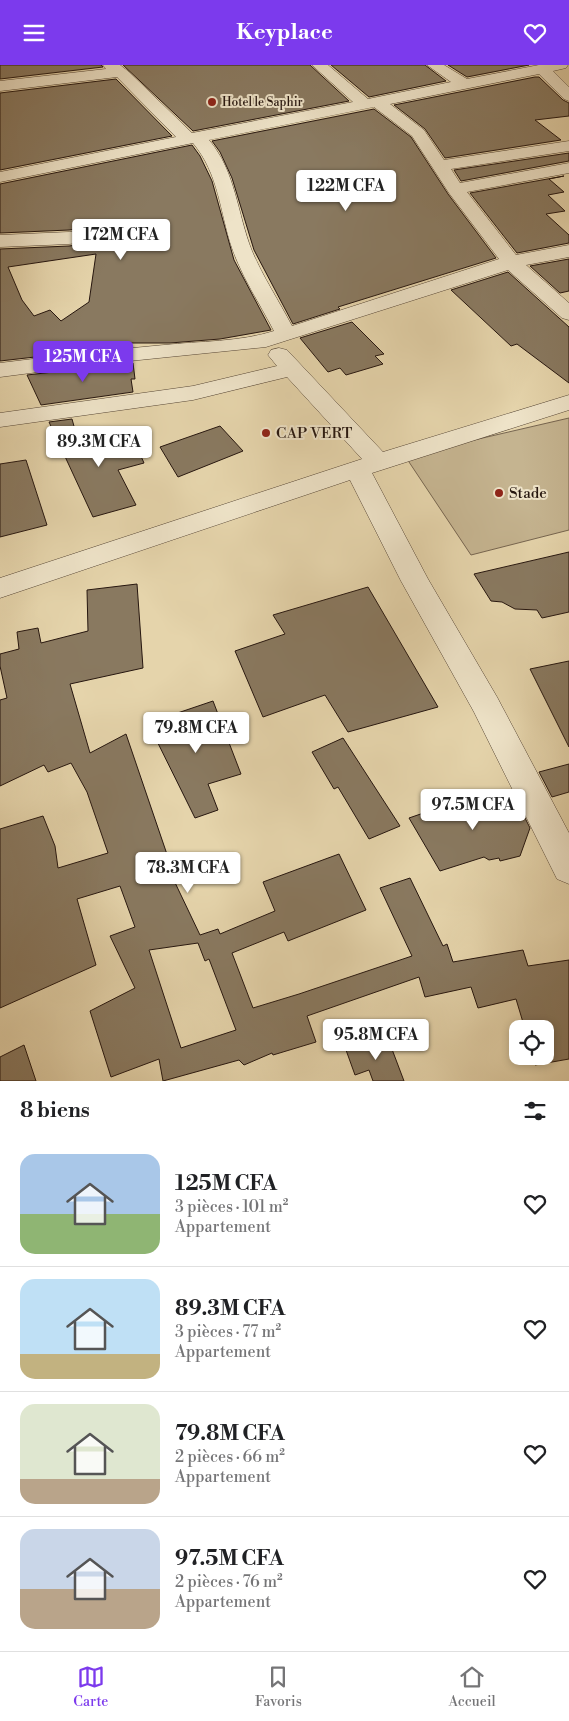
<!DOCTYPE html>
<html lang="fr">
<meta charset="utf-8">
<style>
body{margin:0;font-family:"Libre Bodoni",serif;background:#f2f2f2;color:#202124;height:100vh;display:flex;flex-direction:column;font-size:19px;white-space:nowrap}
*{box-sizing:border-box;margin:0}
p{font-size:16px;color:#757577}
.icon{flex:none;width:28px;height:28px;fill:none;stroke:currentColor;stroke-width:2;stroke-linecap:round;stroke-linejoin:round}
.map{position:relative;height:1016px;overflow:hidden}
.drawer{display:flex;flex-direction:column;background:#fff;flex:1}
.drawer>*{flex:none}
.buttons{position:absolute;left:509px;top:955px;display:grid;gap:10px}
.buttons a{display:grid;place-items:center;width:45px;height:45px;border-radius:10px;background:#fff;box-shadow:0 2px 8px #0003;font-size:25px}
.price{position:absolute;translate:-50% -42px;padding:0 11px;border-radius:5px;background:#fff;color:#222;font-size:16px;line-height:32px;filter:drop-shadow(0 1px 2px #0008)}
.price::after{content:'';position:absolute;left:50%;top:30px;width:15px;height:11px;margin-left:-8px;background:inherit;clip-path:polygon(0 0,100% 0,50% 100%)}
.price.active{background:#7c3aed;color:#fff}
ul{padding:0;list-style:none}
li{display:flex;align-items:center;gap:15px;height:125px;padding:0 20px}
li+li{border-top:1px solid #e0e0e0}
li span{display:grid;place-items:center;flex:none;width:140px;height:100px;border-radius:15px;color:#555}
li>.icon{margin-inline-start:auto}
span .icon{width:60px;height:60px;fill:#fffc;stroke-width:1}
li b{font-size:21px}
h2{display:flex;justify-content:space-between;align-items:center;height:60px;padding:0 20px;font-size:21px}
header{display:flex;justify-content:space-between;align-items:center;height:65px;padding:0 20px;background:#7c3aed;color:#fff;font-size:22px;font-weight:700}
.dock{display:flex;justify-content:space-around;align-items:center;height:70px;border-top:1px solid #e0e0e0;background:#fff;font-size:14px;color:#757577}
.dock a{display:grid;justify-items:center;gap:2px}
.dock .active{color:#7c3aed}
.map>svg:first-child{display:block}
.green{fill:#c5b490;stroke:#766550}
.building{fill:#897960;stroke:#26160f;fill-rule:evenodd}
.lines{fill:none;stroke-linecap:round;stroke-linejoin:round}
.minor-casing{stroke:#564636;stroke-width:1}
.minor{fill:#eee3c8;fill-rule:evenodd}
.poi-dot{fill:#8f2418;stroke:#eee3c8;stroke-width:2}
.labels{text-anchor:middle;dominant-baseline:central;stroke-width:4;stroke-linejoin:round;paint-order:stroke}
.far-poi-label{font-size:12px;fill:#26160f;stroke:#eee3c8;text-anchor:start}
.poi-label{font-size:15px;fill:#26160f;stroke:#eee3c8;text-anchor:start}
</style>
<header><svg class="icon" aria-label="menu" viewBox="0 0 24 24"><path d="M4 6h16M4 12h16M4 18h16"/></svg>Keyplace<svg class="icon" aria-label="heart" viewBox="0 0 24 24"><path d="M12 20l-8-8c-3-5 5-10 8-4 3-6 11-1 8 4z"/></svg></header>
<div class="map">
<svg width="569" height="1016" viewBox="0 0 569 1016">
<rect width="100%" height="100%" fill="#e5d4ab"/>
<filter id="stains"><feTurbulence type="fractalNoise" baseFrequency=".004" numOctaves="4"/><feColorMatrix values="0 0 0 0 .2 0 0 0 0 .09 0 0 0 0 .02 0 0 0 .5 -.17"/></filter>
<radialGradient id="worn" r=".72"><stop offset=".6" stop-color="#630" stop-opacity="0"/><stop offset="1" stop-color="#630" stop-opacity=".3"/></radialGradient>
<polygon class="green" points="569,353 569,465 471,490 405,391"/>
<g class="building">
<polygon points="0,0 101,0 103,2 0,14"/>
<polygon points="123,0 310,0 349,36 193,66"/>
<polygon points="331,0 425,0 446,16 369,32"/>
<polygon points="448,0 529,0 467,12"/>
<polygon points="535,12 539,12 563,35 569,38 569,51 535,55 561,75 445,93 425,64 394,40"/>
<polygon points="116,14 172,71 0,105 0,28"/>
<polygon points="374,44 411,72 448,129 496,193 338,242 340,244 293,259 254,185 232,113 220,87 212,76"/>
<path d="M 192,80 L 200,91 L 212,116 L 234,195 L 271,265 L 220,274 L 170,278 L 131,278 L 131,281 L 0,296 L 0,184 L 69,181 L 159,170 L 163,165 L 160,158 L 152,156 L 69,165 L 0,168 L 0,119 ZM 96,189 L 89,237 L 61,256 L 50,245 L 34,251 L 22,235 L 8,202 Z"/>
<polygon points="569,88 569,96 461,116 454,105"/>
<polygon points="564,111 549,114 564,127 548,130 565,146 546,149 569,170 569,178 517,188 470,128"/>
<polygon points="569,194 569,226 560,228 530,201"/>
<polygon points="508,207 569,262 569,318 517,279 511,281 451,225"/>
<polygon points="352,257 384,289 375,291 383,299 346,310 340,303 328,307 300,273"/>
<polygon points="133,298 135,314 131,314 133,327 41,340 27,310"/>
<polygon points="72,354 80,383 132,371 144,398 118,405 136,440 93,452 49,357"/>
<polygon points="220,361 243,386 178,412 160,382"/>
<polygon points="26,395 47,460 0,472 0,399"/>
<polygon points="569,487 569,547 542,553 537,545 515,544 502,537 491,536 474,509"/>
<path d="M 137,519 L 143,603 L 70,619 L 90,688 L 126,669 L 172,804 L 169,805 L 200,870 L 218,864 L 220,869 L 275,846 L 263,817 L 339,789 L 366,845 L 288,876 L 284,867 L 232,888 L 253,943 L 299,929 L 412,891 L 380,823 L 410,813 L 443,881 L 447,879 L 453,897 L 523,885 L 528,901 L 569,895 L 569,994 L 535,1000 L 532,991 L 545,991 L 545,964 L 525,964 L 516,934 L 478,943 L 471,922 L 425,932 L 419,912 L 307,951 L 316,977 L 273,990 L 272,988 L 244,1000 L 239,995 L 163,1016 L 159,994 L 111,1012 L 90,946 L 135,923 L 110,871 L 135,862 L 120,821 L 77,834 L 96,900 L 0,943 L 0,764 L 43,751 L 55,781 L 58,803 L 108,788 L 87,727 L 71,698 L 48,707 L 44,700 L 0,721 L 0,635 L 7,633 L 0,601 L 0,589 L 19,584 L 17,567 L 38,563 L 41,578 L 88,566 L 87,525 ZM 198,878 L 205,896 L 209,894 L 236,965 L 181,983 L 149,885 Z"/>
<polygon points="368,522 438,642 348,667 325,630 263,652 235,586 285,569 273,550"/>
<polygon points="569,596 569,682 530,604"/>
<polygon points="213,636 241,709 208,719 218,745 195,753 148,658"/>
<polygon points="343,673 400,761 369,774 338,722 334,724 312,687"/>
<polygon points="569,699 569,727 552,732 539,707"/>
<polygon points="513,729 530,763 520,791 500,796 499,793 489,795 484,792 440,806 409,753 473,731 477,738"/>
<polygon points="387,971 404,1016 373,1016 369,1005 355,1010 346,985"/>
<polygon points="24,980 36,1016 0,1016 0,992"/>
</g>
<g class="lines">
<defs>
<g id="minor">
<path d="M 103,0 L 120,0 L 129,7 L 192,68 L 353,37 L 312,0 L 328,0 L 368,34 L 451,17 L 427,0 L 444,0 L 467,14 L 539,0 L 568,0 L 566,3 L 553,6 L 569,22 L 569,36 L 564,34 L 539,9 L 390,39 L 424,65 L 444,95 L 569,76 L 569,86 L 451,104 L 460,118 L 569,98 L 569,108 L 467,127 L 516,190 L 569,180 L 569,192 L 526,200 L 569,238 L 569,255 L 562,253 L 508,205 L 266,282 L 100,299 L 0,312 L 0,298 C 55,291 109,285 164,280 C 200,276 240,277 274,266 C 260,239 242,212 232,183 C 220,147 219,109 193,78 L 0,117 L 0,107 L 176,72 L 117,12 L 0,26 L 0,16 L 106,4 ZM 374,42 L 412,71 L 449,128 L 499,194 L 292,261 C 279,236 263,212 252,186 C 237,148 236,107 209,75 Z"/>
<polygon points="152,158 159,160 161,164 159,168 69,179 0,182 0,170 69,167"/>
<polygon points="279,283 287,285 383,387 569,330 569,345 372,408 428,514 497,632 569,768 569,819 557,814 474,647 401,516 350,415 0,533 0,513 362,394 287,312 193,335 0,362 0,348 193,321 277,301 268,290 271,285"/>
</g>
</defs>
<use href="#minor" class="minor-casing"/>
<use href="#minor" class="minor"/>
</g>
<g class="poi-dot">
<circle cx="212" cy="37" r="5"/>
<circle cx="266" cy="368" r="5"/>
<circle cx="499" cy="428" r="5"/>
</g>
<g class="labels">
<g class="far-poi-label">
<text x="222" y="37">Hotel le Saphir</text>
</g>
<g class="poi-label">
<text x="276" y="368">CAP VERT</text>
<text x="509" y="428">Stade</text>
</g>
</g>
<rect width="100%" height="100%" filter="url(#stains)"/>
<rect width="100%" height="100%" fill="url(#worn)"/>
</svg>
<div class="buttons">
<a><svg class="icon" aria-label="locate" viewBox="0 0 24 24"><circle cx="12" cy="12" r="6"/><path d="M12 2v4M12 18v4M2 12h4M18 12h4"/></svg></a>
</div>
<b class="price" style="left:346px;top:147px">122M CFA</b>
<b class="price" style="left:121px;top:196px">172M CFA</b>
<b class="price active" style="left:83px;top:318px">125M CFA</b>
<b class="price" style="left:99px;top:403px">89.3M CFA</b>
<b class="price" style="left:196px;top:689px">79.8M CFA</b>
<b class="price" style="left:473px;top:766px">97.5M CFA</b>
<b class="price" style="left:188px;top:829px">78.3M CFA</b>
<b class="price" style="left:376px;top:996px">95.8M CFA</b>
</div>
<section class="drawer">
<h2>8 biens<svg class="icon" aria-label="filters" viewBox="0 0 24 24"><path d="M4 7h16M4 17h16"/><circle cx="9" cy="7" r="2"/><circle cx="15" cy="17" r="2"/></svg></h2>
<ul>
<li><span style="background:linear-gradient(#a9c7e8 60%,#8fb573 0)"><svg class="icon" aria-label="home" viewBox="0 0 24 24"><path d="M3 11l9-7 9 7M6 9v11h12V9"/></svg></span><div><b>125M CFA</b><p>3 pièces · 101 m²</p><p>Appartement</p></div><svg class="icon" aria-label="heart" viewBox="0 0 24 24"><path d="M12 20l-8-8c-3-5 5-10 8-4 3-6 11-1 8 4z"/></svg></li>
<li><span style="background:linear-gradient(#bfe0f5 75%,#c2b280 0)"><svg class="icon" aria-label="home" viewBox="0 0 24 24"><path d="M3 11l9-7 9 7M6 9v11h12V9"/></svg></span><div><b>89.3M CFA</b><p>3 pièces · 77 m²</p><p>Appartement</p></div><svg class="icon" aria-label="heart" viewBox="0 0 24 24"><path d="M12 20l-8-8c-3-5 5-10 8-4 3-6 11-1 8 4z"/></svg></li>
<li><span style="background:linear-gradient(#dfe7d0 75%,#b9a48a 0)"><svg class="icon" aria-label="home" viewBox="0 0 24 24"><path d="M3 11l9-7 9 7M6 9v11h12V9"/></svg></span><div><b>79.8M CFA</b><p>2 pièces · 66 m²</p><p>Appartement</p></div><svg class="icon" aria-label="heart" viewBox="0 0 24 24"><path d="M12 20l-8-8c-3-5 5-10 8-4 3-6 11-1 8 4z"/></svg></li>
<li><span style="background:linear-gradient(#c9d6e8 60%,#b9a48a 0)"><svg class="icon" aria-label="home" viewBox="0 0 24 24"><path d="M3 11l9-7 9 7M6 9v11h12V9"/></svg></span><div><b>97.5M CFA</b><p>2 pièces · 76 m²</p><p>Appartement</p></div><svg class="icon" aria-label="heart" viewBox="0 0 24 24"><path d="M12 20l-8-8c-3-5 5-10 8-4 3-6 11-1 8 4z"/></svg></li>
</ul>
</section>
<nav class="dock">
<a class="active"><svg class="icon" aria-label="map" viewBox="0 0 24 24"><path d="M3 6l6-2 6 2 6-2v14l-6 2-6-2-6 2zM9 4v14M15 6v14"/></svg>Carte</a>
<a><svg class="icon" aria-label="saved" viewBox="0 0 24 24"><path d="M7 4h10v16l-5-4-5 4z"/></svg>Favoris</a>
<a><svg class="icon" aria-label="home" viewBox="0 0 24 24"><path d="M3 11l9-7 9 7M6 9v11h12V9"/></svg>Accueil</a>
</nav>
